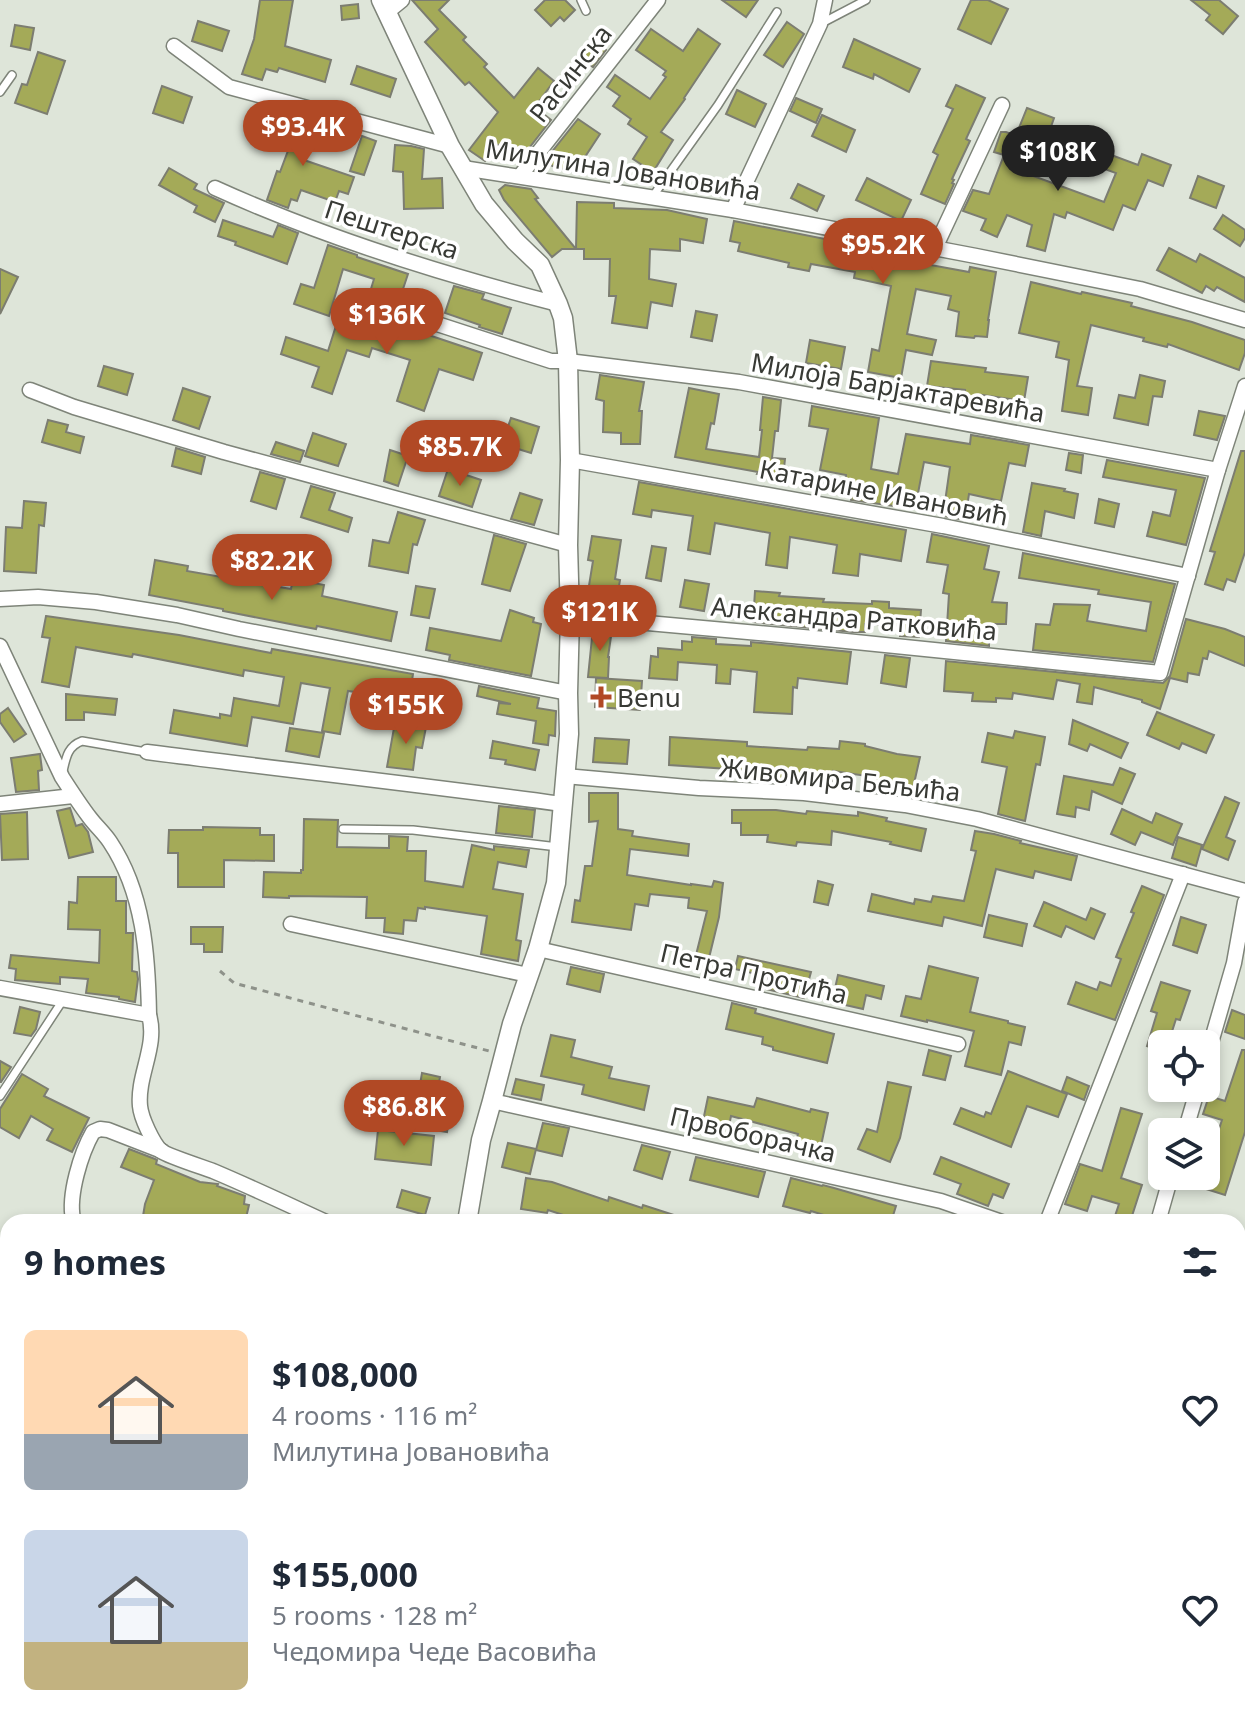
<!DOCTYPE html>
<meta charset="utf-8">
<style>
body{margin:0;font-family:"Noto Sans",sans-serif;background:#f2f2f3;color:#1f2937;height:100vh;display:flex;flex-direction:column;font-size:30px;white-space:nowrap}
*{box-sizing:border-box;margin:0}
p{font-size:26px;color:#747a83}
.icon{flex:none;width:44px;height:44px;fill:none;stroke:currentColor;stroke-width:2;stroke-linecap:round;stroke-linejoin:round}
.map{position:relative;flex:1;overflow:hidden}
.sheet{position:absolute;left:0px;top:1214px;width:1246px;height:514px;display:flex;flex-direction:column;background:#fff;border-radius:24px 24px 0 0;box-shadow:0 4px 12px #0003}
.sheet>*{flex:none}
.controls{position:absolute;left:1148px;top:1030px;display:grid;gap:16px}
.controls a{display:grid;place-items:center;width:72px;height:72px;border-radius:12px;background:#fff;box-shadow:0 4px 12px #0003;font-size:40px}
.price{position:absolute;translate:-50% -68px;padding:0 18px;border-radius:28px;background:#b14925;color:#fff;font-size:26px;line-height:52px;filter:drop-shadow(0 2px 4px #0008)}
.price::after{content:'';position:absolute;left:50%;top:48px;width:24px;height:18px;margin-left:-12px;background:inherit;clip-path:polygon(0 0,100% 0,50% 100%)}
.price.on{background:#222;color:#fff}
ul{padding:0;list-style:none}
li{display:flex;align-items:center;gap:24px;height:200px;padding:0 24px}
li span{display:grid;place-items:center;flex:none;width:224px;height:160px;border-radius:12px;color:#555}
li>.icon{margin-inline-start:auto}
span .icon{width:96px;height:96px;fill:#fffc;stroke-width:1}
li b{font-size:34px}
h2{display:flex;justify-content:space-between;align-items:center;height:96px;padding:0 24px;font-size:34px}
.map>svg:first-child{display:block}
.building{fill:#a4aa58;stroke:#7c7d71;stroke-width:2}
.lines{fill:none;stroke-linecap:round;stroke-linejoin:round}
.service-casing{stroke:#7e8479;stroke-width:10}
.minor-casing{stroke:#7e8479;stroke-width:17}
.tertiary-casing{stroke:#7e8479;stroke-width:21}
.path{stroke:#8e928a;stroke-width:3;stroke-dasharray:6 6;stroke-linecap:butt}
.service{stroke:#fff;stroke-width:7}
.minor{stroke:#fff;stroke-width:14}
.tertiary{stroke:#fff;stroke-width:18}
.poi-dot{fill:#b14925;stroke:#fff;stroke-width:3}
.labels{text-anchor:middle;dominant-baseline:central;stroke-width:7;stroke-linejoin:round;paint-order:stroke}
.street-label{font-size:26px;fill:#383a35;stroke:#fff}
.poi-label{font-size:26px;fill:#383a35;stroke:#fff;text-anchor:start}
</style>
<div class="map">
<svg width="1245" height="1727" viewBox="0 0 1245 1727">
<rect width="100%" height="100%" fill="#dee5d9"/>
<g class="building">
<polygon points="260,0 293,0 285,46 331,60 325,82 279,68 277,72 266,69 262,80 242,74 254,39"/>
<polygon points="412,0 449,0 439,10 466,37 463,40 487,64 484,67 514,98 538,68 554,81 535,107 551,120 522,157 510,154 498,145 485,161 469,150 498,112 469,82 465,85 425,42 438,29"/>
<polygon points="545,0 565,0 575,10 564,21 560,17 551,26 535,10"/>
<polygon points="722,0 758,0 746,17"/>
<polygon points="971,0 988,0 1008,9 991,44 958,29"/>
<polygon points="1191,0 1219,0 1238,16 1223,34 1206,20 1210,15"/>
<polygon points="358,4 359,18 342,20 341,6"/>
<polygon points="198,21 229,31 222,51 192,41"/>
<polygon points="787,22 804,34 783,67 764,55"/>
<polygon points="15,25 34,28 30,50 11,46"/>
<polygon points="651,29 683,51 698,29 720,44 684,98 685,99 661,132 673,140 653,172 633,159 647,137 628,124 631,119 613,106 620,96 607,87 615,75 650,99 666,77 663,75 666,71 636,50"/>
<polygon points="592,38 606,50 593,67 578,56"/>
<polygon points="854,39 920,69 909,92 874,74 873,79 843,67"/>
<polygon points="38,52 65,61 47,114 15,103 22,84 27,85"/>
<polygon points="357,66 396,79 390,97 351,84"/>
<polygon points="956,85 985,98 966,139 970,141 952,179 954,180 952,183 954,184 945,204 921,194 938,155 933,152 953,109 946,106"/>
<polygon points="162,86 192,97 183,123 153,113"/>
<polygon points="737,90 766,104 755,127 726,114"/>
<polygon points="796,98 822,109 816,123 790,111"/>
<polygon points="1027,108 1054,118 1047,138 1019,128"/>
<polygon points="276,110 304,118 301,127 310,130 301,159 354,177 348,194 339,191 335,202 301,190 297,201 291,199 288,208 267,200 277,171 280,172 292,140 277,135 280,128 271,125"/>
<polygon points="822,115 855,130 846,152 812,136"/>
<polygon points="578,119 600,134 583,160 579,174 543,163"/>
<polygon points="1001,132 1006,132 1028,140 1017,170 1104,202 1116,173 1085,162 1090,147 1138,165 1142,154 1171,165 1163,186 1148,180 1135,210 1123,205 1113,230 1067,212 1065,218 1054,214 1045,251 1027,246 1032,225 1007,215 997,237 981,230 986,219 963,211 973,190 989,194 1004,155 994,152"/>
<polygon points="362,136 376,141 364,175 350,171"/>
<polygon points="395,145 411,146 424,149 422,179 442,178 443,208 404,209 403,172 393,171"/>
<polygon points="169,168 197,184 194,189 224,203 215,222 194,212 197,206 159,185"/>
<polygon points="1198,176 1224,186 1216,208 1190,198"/>
<polygon points="867,178 911,200 901,221 856,200"/>
<polygon points="798,184 824,196 817,211 791,198"/>
<polygon points="505,185 531,189 538,198 535,199 576,249 562,249 552,257 504,200 499,190"/>
<polygon points="577,202 614,203 614,208 667,210 707,219 703,243 680,239 680,251 650,249 649,279 676,284 672,306 651,302 647,328 612,323 616,296 609,296 610,259 584,259 584,249 576,249"/>
<polygon points="1223,215 1245,230 1245,238 1240,246 1214,229"/>
<polygon points="223,220 273,237 278,225 298,233 287,264 235,245 236,242 218,236"/>
<polygon points="734,221 926,259 925,264 969,272 970,267 996,272 988,320 989,320 987,337 975,336 974,338 956,336 959,312 948,309 951,296 916,289 907,334 936,340 932,355 906,350 901,378 868,372 872,349 879,351 891,286 854,278 855,272 811,264 809,271 788,267 789,263 738,251 740,243 730,241"/>
<polygon points="328,245 357,255 357,257 408,274 399,301 370,292 374,279 343,269 329,316 294,304 301,284 314,288"/>
<polygon points="1169,248 1196,262 1200,254 1245,278 1245,302 1217,287 1214,291 1206,286 1202,293 1157,270"/>
<polygon points="0,269 18,277 0,314"/>
<polygon points="1031,282 1081,294 1082,292 1132,303 1131,306 1192,322 1245,340 1245,353 1239,370 1168,344 1167,347 1143,341 1144,338 1091,325 1077,386 1092,388 1088,415 1062,411 1069,360 1056,357 1059,342 1019,333"/>
<polygon points="454,286 484,294 482,299 511,308 502,334 479,327 480,325 445,313"/>
<polygon points="696,311 717,315 712,341 691,337"/>
<polygon points="340,313 382,327 384,320 482,353 473,380 439,369 424,411 397,401 410,360 372,348 369,357 347,350 332,394 312,387 319,367 281,354 286,337 328,351"/>
<polygon points="810,340 845,347 841,369 806,363"/>
<polygon points="931,361 986,368 985,372 1028,377 1024,401 982,395 981,405 963,403 965,390 927,386"/>
<polygon points="104,366 133,374 127,395 98,386"/>
<polygon points="600,375 644,382 639,411 642,411 640,444 621,444 621,433 603,432 604,401 596,399"/>
<polygon points="1140,375 1165,381 1162,397 1153,396 1148,425 1114,418 1119,395 1135,398"/>
<polygon points="183,388 210,397 199,429 173,420"/>
<polygon points="689,388 719,394 714,424 711,423 706,449 759,457 762,430 760,430 763,397 781,400 778,431 775,431 772,458 785,459 783,477 757,474 758,472 675,457"/>
<polygon points="812,406 879,418 871,469 898,474 906,434 970,444 971,435 1029,445 1025,466 1009,463 1001,501 969,494 965,520 943,516 950,467 924,462 915,509 851,500 854,484 845,482 846,475 820,470 828,429 809,426"/>
<polygon points="1199,411 1225,416 1217,440 1194,435"/>
<polygon points="511,418 539,427 531,453 502,444"/>
<polygon points="48,420 68,425 66,432 84,437 80,453 42,442"/>
<polygon points="313,433 346,444 338,466 305,456"/>
<polygon points="276,442 304,451 300,462 271,454"/>
<polygon points="176,448 205,457 201,474 172,466"/>
<polygon points="390,450 408,456 398,486 384,481"/>
<polygon points="1241,451 1245,451 1245,552 1235,582 1227,579 1223,590 1205,584 1215,552 1210,551"/>
<polygon points="1069,453 1083,455 1081,473 1066,470"/>
<polygon points="1107,460 1205,478 1186,545 1147,536 1153,512 1170,516 1176,490 1103,477"/>
<polygon points="448,469 481,480 472,507 439,496"/>
<polygon points="260,472 285,479 276,509 251,501"/>
<polygon points="639,482 906,530 901,561 860,554 858,576 833,573 837,545 790,537 787,568 766,565 770,533 715,523 710,554 688,550 693,516 652,510 651,517 633,514"/>
<polygon points="1032,483 1065,489 1064,491 1078,494 1074,518 1045,511 1041,536 1023,532"/>
<polygon points="311,486 335,493 329,510 352,518 348,532 301,517"/>
<polygon points="520,493 542,500 534,525 511,519"/>
<polygon points="1099,499 1119,504 1114,527 1095,523"/>
<polygon points="24,501 46,503 44,526 39,525 36,573 4,571 6,527 22,528"/>
<polygon points="398,512 425,520 417,545 413,544 408,573 369,566 373,540 389,543"/>
<polygon points="932,534 989,546 984,569 999,572 992,602 1007,603 1006,624 989,624 989,646 946,641 949,594 943,593 948,565 927,562"/>
<polygon points="494,535 526,544 510,591 482,584"/>
<polygon points="592,536 621,540 615,579 620,580 615,610 595,608 595,605 586,604 593,561 588,560"/>
<polygon points="652,546 666,548 661,581 646,578"/>
<polygon points="1023,553 1175,584 1153,662 1033,650 1036,624 1050,625 1054,604 1090,605 1087,621 1146,631 1151,602 1098,594 1099,590 1019,578"/>
<polygon points="155,560 188,566 187,571 291,589 293,579 324,585 322,596 397,612 391,641 317,626 316,629 223,611 223,609 149,595"/>
<polygon points="685,580 709,584 704,611 680,607"/>
<polygon points="416,586 435,589 429,618 411,615"/>
<polygon points="755,591 780,593 779,596 824,599 823,602 872,604 872,601 889,602 889,608 921,610 919,637 900,636 901,626 865,624 865,632 853,632 753,622"/>
<polygon points="510,610 534,618 533,622 541,624 531,676 449,660 450,655 426,650 430,628 501,641"/>
<polygon points="46,616 179,635 271,653 272,649 413,674 409,700 348,691 340,734 322,731 330,688 301,683 293,724 252,717 247,746 170,733 174,710 220,718 220,714 231,716 234,698 279,706 284,677 244,670 243,676 133,654 132,657 76,647 69,687 42,682 50,638 42,637"/>
<polygon points="1186,619 1225,629 1245,637 1245,666 1209,651 1207,659 1203,658 1199,675 1188,673 1187,682 1170,678 1160,709 1142,702 1142,700 1094,687 1092,704 1077,702 1080,684 1057,680 1053,699 1013,693 1012,699 996,698 996,702 972,701 973,693 944,691 946,661 1163,683 1170,676"/>
<polygon points="593,628 612,630 608,657 609,657 608,678 588,677"/>
<polygon points="692,637 716,639 716,644 751,646 751,642 851,652 847,684 798,678 797,688 793,687 792,714 754,712 757,672 731,669 730,684 716,683 717,665 678,662 677,680 649,678 651,656 658,657 658,648 682,650 682,641 692,642"/>
<polygon points="885,655 910,658 906,687 881,683"/>
<polygon points="596,678 642,681 640,710 595,707"/>
<polygon points="479,686 539,698 537,708 556,711 555,736 549,735 548,745 533,743 536,721 497,714 499,703 511,704 477,696"/>
<polygon points="66,694 117,699 115,715 84,712 84,720 66,720"/>
<polygon points="8,708 26,734 14,742 0,722 0,714"/>
<polygon points="1157,712 1214,735 1206,753 1182,743 1179,749 1147,735"/>
<polygon points="1073,720 1128,743 1121,758 1090,744 1087,751 1069,744"/>
<polygon points="406,723 426,727 422,748 416,747 413,770 387,767 394,728 405,730"/>
<polygon points="290,728 324,733 319,757 286,751"/>
<polygon points="1015,731 1045,737 1040,765 1036,764 1025,821 998,814 1007,767 982,762 988,733 1013,738"/>
<polygon points="670,737 747,742 747,746 807,750 808,747 839,749 840,741 865,744 865,746 897,754 920,757 913,788 888,783 887,787 873,784 874,777 833,771 832,781 758,778 759,771 669,765"/>
<polygon points="595,738 629,740 627,764 593,762"/>
<polygon points="493,741 539,750 535,770 505,764 506,760 490,758"/>
<polygon points="40,754 42,770 38,771 39,790 16,792 11,758"/>
<polygon points="1120,768 1135,774 1122,804 1092,791 1089,810 1076,807 1075,817 1057,814 1064,776 1113,785"/>
<polygon points="589,793 618,793 618,829 633,831 632,836 689,844 688,856 630,849 627,875 691,885 691,884 712,887 714,881 723,883 719,917 708,962 695,959 707,911 688,908 689,898 650,894 648,906 635,904 631,930 572,922 575,900 580,901 585,866 592,866 598,821 589,822"/>
<polygon points="1225,797 1239,803 1226,837 1235,841 1228,860 1202,849"/>
<polygon points="499,806 535,810 532,837 496,833"/>
<polygon points="70,808 76,826 82,824 88,832 93,852 69,858 57,811"/>
<polygon points="1122,809 1152,823 1156,813 1182,824 1173,845 1141,832 1135,845 1111,834"/>
<polygon points="732,810 776,810 806,814 807,811 858,816 858,812 887,818 886,821 926,829 921,851 890,844 891,842 832,831 831,845 797,842 796,846 767,842 768,835 741,835 741,823 732,823"/>
<polygon points="27,812 28,859 2,860 0,814"/>
<polygon points="304,819 338,820 337,847 389,848 389,836 408,837 407,851 426,851 425,881 463,887 472,845 494,850 494,846 529,850 526,867 498,862 493,889 523,894 516,940 521,941 518,961 481,954 487,916 425,907 425,909 418,908 416,921 404,920 403,934 384,932 385,918 366,918 367,897 289,896 289,898 263,897 264,872 301,873 301,870 303,870"/>
<polygon points="203,827 260,828 260,835 274,835 274,861 224,860 224,887 178,887 178,853 168,853 169,830 203,830"/>
<polygon points="975,831 994,834 1021,841 1020,843 1077,856 1071,880 1035,871 1033,878 996,869 982,926 944,917 942,926 868,911 872,894 914,904 915,899 931,902 933,896 964,901 976,851 971,850"/>
<polygon points="1178,837 1202,845 1196,866 1172,858"/>
<polygon points="78,877 116,877 116,901 126,901 126,933 133,933 132,971 137,972 138,979 135,1002 119,999 119,997 86,993 88,979 60,977 60,984 15,980 16,969 9,968 11,955 99,963 100,930 68,929 69,902 77,903"/>
<polygon points="818,881 833,885 828,905 814,902"/>
<polygon points="1142,886 1164,895 1115,1020 1068,1004 1076,982 1097,990 1100,982 1111,986 1121,959 1116,957 1134,913 1131,912"/>
<polygon points="1044,902 1086,920 1091,908 1105,914 1094,939 1066,926 1061,937 1034,926"/>
<polygon points="989,915 1027,924 1022,946 984,937"/>
<polygon points="1181,917 1206,925 1197,953 1173,945"/>
<polygon points="191,927 223,927 222,952 204,952 204,944 191,944"/>
<polygon points="738,956 811,972 804,998 766,989 769,977 735,969"/>
<polygon points="929,966 978,978 970,1012 1008,1021 1008,1023 1025,1027 1021,1045 1009,1042 1001,1075 965,1066 974,1031 927,1020 927,1022 901,1016 906,996 921,999"/>
<polygon points="571,967 604,974 600,992 567,984"/>
<polygon points="838,975 884,986 881,999 866,995 863,1009 832,1002"/>
<polygon points="1161,982 1190,991 1180,1020 1176,1019 1168,1044 1162,1044 1162,1051 1147,1046 1157,1013 1151,1011"/>
<polygon points="732,1003 756,1009 755,1013 834,1034 827,1063 773,1050 773,1047 762,1044 763,1037 726,1029"/>
<polygon points="20,1007 40,1012 36,1029 31,1036 14,1033"/>
<polygon points="1232,1010 1245,1015 1245,1039 1225,1032"/>
<polygon points="551,1035 575,1040 571,1057 612,1067 609,1078 649,1086 644,1110 582,1094 584,1085 541,1076"/>
<polygon points="929,1050 951,1056 945,1080 923,1075"/>
<polygon points="1242,1050 1245,1050 1245,1132 1225,1195 1200,1187 1204,1176 1206,1176 1206,1169 1222,1120 1203,1114 1209,1096 1225,1101"/>
<polygon points="0,1061 11,1067 1,1082 0,1082"/>
<polygon points="1008,1071 1067,1094 1058,1117 1027,1106 1011,1147 954,1124 961,1108 984,1117 986,1112 991,1114"/>
<polygon points="422,1073 440,1077 435,1105 417,1102"/>
<polygon points="22,1074 48,1089 44,1096 89,1118 72,1152 47,1140 53,1129 31,1116 19,1138 0,1127 0,1109"/>
<polygon points="1067,1077 1089,1086 1084,1100 1062,1091"/>
<polygon points="516,1079 544,1085 541,1100 512,1094"/>
<polygon points="888,1082 911,1087 900,1138 890,1162 858,1149 867,1129 877,1132"/>
<polygon points="708,1097 754,1107 757,1098 810,1112 811,1109 828,1113 819,1155 794,1150 798,1134 731,1116 729,1126 703,1121"/>
<polygon points="426,1108 450,1112 447,1132 423,1128"/>
<polygon points="1121,1108 1142,1114 1121,1178 1142,1185 1130,1222 1114,1219 1119,1204 1092,1196 1087,1211 1065,1204 1080,1164 1102,1171"/>
<polygon points="543,1123 569,1128 562,1156 536,1150"/>
<polygon points="378,1130 434,1136 431,1165 375,1159"/>
<polygon points="508,1143 536,1149 530,1174 502,1167"/>
<polygon points="642,1145 670,1152 662,1179 634,1170"/>
<polygon points="129,1149 155,1159 157,1160 156,1164 200,1182 218,1184 217,1186 245,1196 244,1204 249,1205 245,1222 142,1222 145,1204 154,1180 121,1167"/>
<polygon points="696,1157 765,1172 758,1197 690,1180"/>
<polygon points="941,1157 1009,1184 1003,1198 993,1194 988,1206 957,1194 961,1184 934,1174"/>
<polygon points="526,1178 552,1182 608,1201 609,1197 642,1208 643,1205 686,1219 685,1222 585,1222 548,1210 547,1213 521,1209"/>
<polygon points="791,1178 822,1186 823,1185 834,1188 896,1206 891,1222 846,1222 811,1211 810,1213 783,1206"/>
<polygon points="402,1190 430,1198 425,1215 397,1207"/>
</g>
<g class="lines">
<defs>
<g id="service">
<polyline points="581,0 586,11"/>
<polyline points="822,23 866,0"/>
<polyline points="0,92 12,75"/>
<polyline points="653,196 718,105 777,12"/>
<path d="M 62,775 C 66,760 66,747 82,741 L 146,752"/>
<polyline points="343,829 413,830 558,847"/>
<polyline points="0,1096 63,1000"/>
</g>
<g id="minor">
<polyline points="386,13 402,0"/>
<polyline points="174,46 229,87 450,146"/>
<polyline points="463,168 733,210 976,256 1140,289 1245,320"/>
<polyline points="520,176 658,0"/>
<path d="M 215,188 C 325,238 441,274 558,304"/>
<polyline points="733,210 820,24 825,0"/>
<polyline points="935,248 1002,105"/>
<polyline points="354,297 551,361 568,361 739,382 1218,470"/>
<polyline points="30,390 74,407 224,452 568,545"/>
<polyline points="570,460 943,526 1188,576"/>
<polyline points="0,599 38,597 96,602 177,615 239,629 568,693"/>
<polyline points="570,616 836,640 1160,673 1218,470 1245,386"/>
<path d="M 0,646 L 62,777 C 71,791 80,805 90,818 C 96,826 104,833 110,842 C 144,893 148,956 149,1015"/>
<path d="M 147,752 C 285,770 424,785 562,804"/>
<polyline points="565,776 699,788 804,793 905,805 977,819 1245,891"/>
<polyline points="0,804 73,796"/>
<polyline points="291,924 528,975"/>
<polyline points="538,949 958,1044"/>
<path d="M 0,988 L 149,1015 C 158,1046 137,1075 140,1106 C 141,1118 153,1143 161,1151 C 168,1156 202,1167 213,1171 C 251,1187 289,1205 326,1222"/>
<polyline points="1206,1060 1234,963 1245,902"/>
<polyline points="492,1101 941,1201 1002,1222"/>
<polyline points="1185,1132 1198,1088"/>
<path d="M 77,1222 L 73,1219 C 68,1195 81,1153 93,1132 L 100,1129 L 108,1130 L 162,1151"/>
<polyline points="1047,1222 1183,874"/>
<polyline points="1158,1222 1171,1176"/>
<polyline points="1238,1418 1245,1423"/>
<polyline points="0,1518 8,1518"/>
<polyline points="1238,1671 1245,1673"/>
<polyline points="0,1721 8,1719"/>
<polyline points="784,1727 805,1720"/>
</g>
<g id="tertiary">
<polyline points="381,0 450,146 484,204 515,241 540,265 558,304 563,318 568,361 570,460 568,545 570,616 568,693 569,734 556,883 538,949 512,1024 492,1101 481,1140 467,1222"/>
<polyline points="641,1720 646,1727"/>
</g>
</defs>
<use href="#service" class="service-casing"/>
<use href="#minor" class="minor-casing"/>
<use href="#tertiary" class="tertiary-casing"/>
<polyline class="path" points="220,971 234,983 489,1051"/>
<use href="#service" class="service"/>
<use href="#minor" class="minor"/>
<use href="#tertiary" class="tertiary"/>
</g>
<path class="poi-dot" d="M597 685h8v8h8v8h-8v8h-8v-8h-8v-8h8z"/>
<g class="labels">
<g class="street-label">
<text transform="translate(570 73) rotate(-52)">Расинска</text>
<text transform="translate(623 169) rotate(9)">Милутина Јовановића</text>
<text transform="translate(392 229) rotate(18)">Пештерска</text>
<text transform="translate(898 387) rotate(10)">Милоја Барјактаревића</text>
<text transform="translate(884 492) rotate(11)">Катарине Ивановић</text>
<text transform="translate(854 618) rotate(5)">Александра Ратковића</text>
<text transform="translate(840 779) rotate(6)">Живомира Бељића</text>
<text transform="translate(754 973) rotate(13)">Петра Протића</text>
<text transform="translate(753 1134) rotate(13)">Првоборачка</text>
</g>
<g class="poi-label">
<text x="617" y="697">Benu</text>
</g>
</g>
</svg>
<div class="controls">
<a><svg class="icon" aria-label="locate" viewBox="0 0 24 24"><circle cx="12" cy="12" r="6"/><path d="M12 2v4M12 18v4M2 12h4M18 12h4"/></svg></a>
<a><svg class="icon" aria-label="layers" viewBox="0 0 24 24"><path d="M12 4l9 5-9 5-9-5zM3 14l9 5 9-5"/></svg></a>
</div>
<b class="price" style="left:303px;top:168px">$93.4K</b>
<b class="price on" style="left:1058px;top:193px">$108K</b>
<b class="price" style="left:883px;top:286px">$95.2K</b>
<b class="price" style="left:387px;top:356px">$136K</b>
<b class="price" style="left:460px;top:488px">$85.7K</b>
<b class="price" style="left:272px;top:602px">$82.2K</b>
<b class="price" style="left:600px;top:653px">$121K</b>
<b class="price" style="left:406px;top:746px">$155K</b>
<b class="price" style="left:404px;top:1148px">$86.8K</b>
<section class="sheet">
<h2>9 homes<svg class="icon" aria-label="filters" viewBox="0 0 24 24"><path d="M4 7h16M4 17h16"/><circle cx="9" cy="7" r="2"/><circle cx="15" cy="17" r="2"/></svg></h2>
<ul>
<li><span style="background:linear-gradient(#ffd9b3 65%,#9aa5b1 0)"><svg class="icon" aria-label="home" viewBox="0 0 24 24"><path d="M3 11l9-7 9 7M6 9v11h12V9"/></svg></span><div><b>$108,000</b><p>4 rooms · 116 m²</p><p>Милутина Јовановића</p></div><svg class="icon" aria-label="heart" viewBox="0 0 24 24"><path d="M12 20l-8-8c-3-5 5-10 8-4 3-6 11-1 8 4z"/></svg></li>
<li><span style="background:linear-gradient(#c9d6e8 70%,#c2b280 0)"><svg class="icon" aria-label="home" viewBox="0 0 24 24"><path d="M3 11l9-7 9 7M6 9v11h12V9"/></svg></span><div><b>$155,000</b><p>5 rooms · 128 m²</p><p>Чедомира Чеде Васовића</p></div><svg class="icon" aria-label="heart" viewBox="0 0 24 24"><path d="M12 20l-8-8c-3-5 5-10 8-4 3-6 11-1 8 4z"/></svg></li>
</ul>
</section>
</div>
